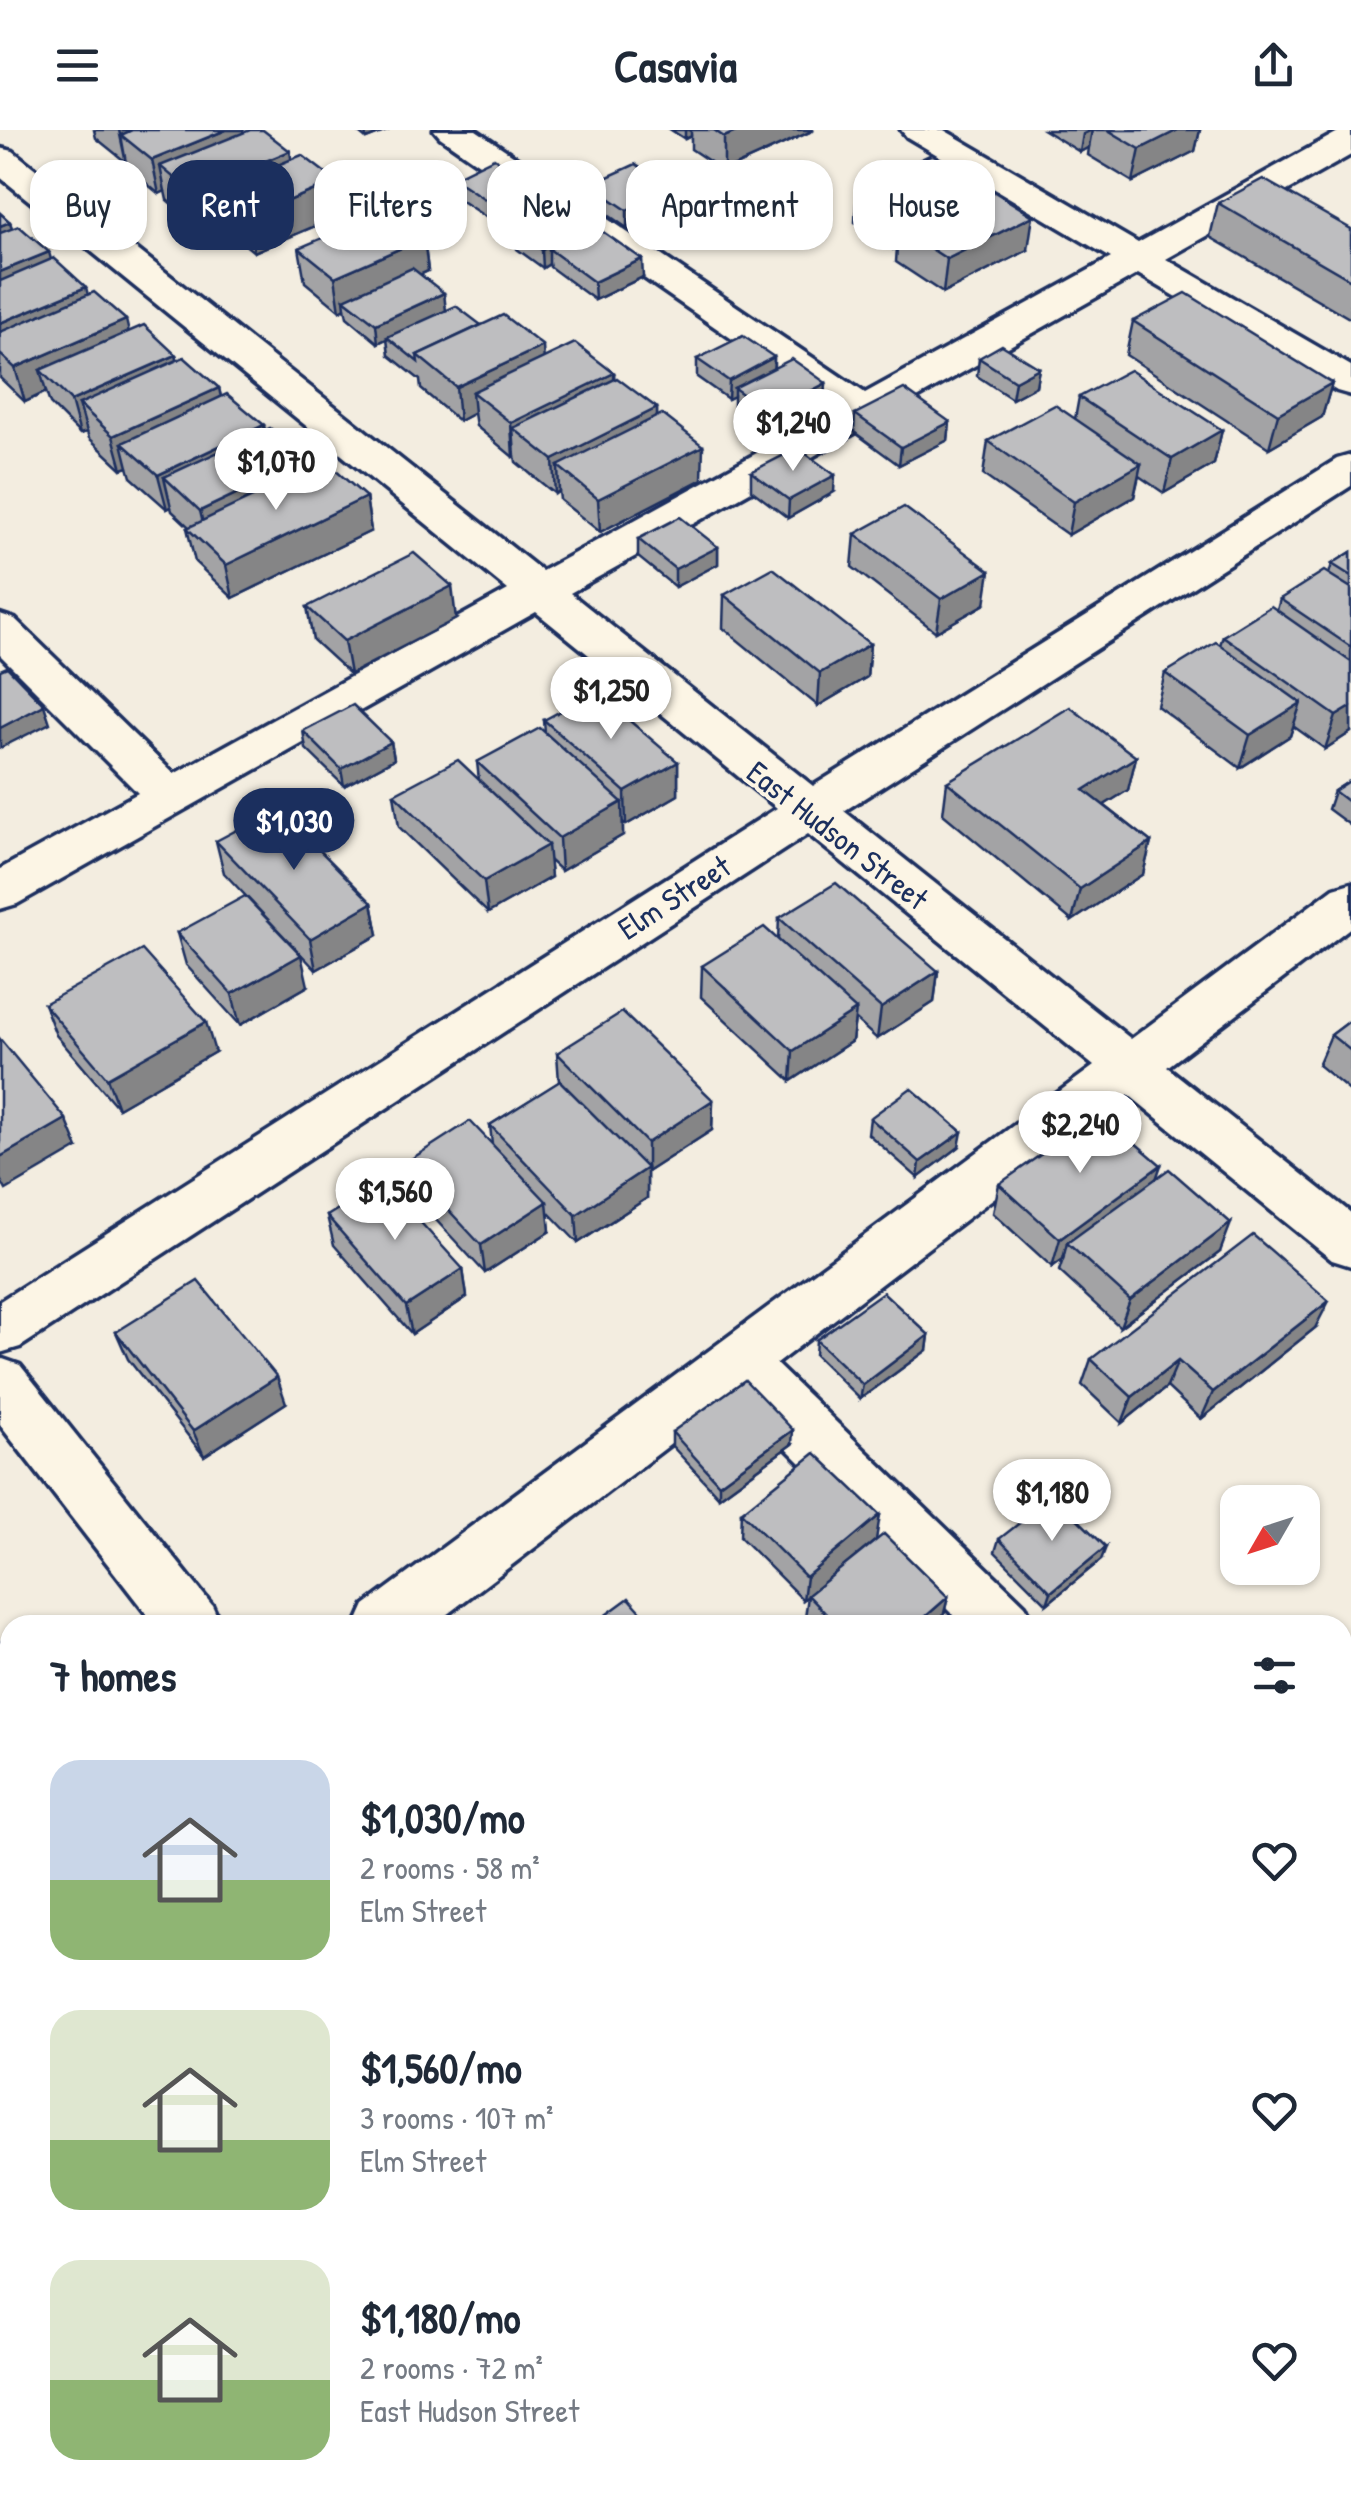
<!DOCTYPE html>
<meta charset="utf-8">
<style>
body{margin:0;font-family:"Patrick Hand",sans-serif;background:#f6f6f7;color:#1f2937;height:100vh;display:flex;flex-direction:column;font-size:38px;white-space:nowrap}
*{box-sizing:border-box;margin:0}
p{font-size:32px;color:#747a83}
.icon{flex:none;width:55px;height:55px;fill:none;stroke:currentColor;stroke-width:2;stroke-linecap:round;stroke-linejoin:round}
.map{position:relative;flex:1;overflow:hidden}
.details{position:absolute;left:0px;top:1485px;width:1352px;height:892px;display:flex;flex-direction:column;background:#fff;border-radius:30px 30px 0 0;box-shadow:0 2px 8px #0004}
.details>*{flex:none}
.guide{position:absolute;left:30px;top:30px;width:1292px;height:90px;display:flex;gap:20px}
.needle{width:65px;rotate:231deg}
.fabs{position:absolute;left:1220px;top:1355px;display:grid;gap:20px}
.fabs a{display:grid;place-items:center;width:100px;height:100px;border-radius:20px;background:#fff;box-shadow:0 2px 8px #0004;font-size:50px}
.price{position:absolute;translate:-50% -85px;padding:0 22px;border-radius:35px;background:#fff;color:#222;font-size:32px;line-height:65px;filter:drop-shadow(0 2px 5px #0008)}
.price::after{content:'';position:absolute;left:50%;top:60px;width:30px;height:22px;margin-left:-15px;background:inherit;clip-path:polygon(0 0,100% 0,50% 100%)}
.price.selected{background:#1b2f5e;color:#fff}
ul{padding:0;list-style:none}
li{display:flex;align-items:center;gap:30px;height:250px;padding:0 50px}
li span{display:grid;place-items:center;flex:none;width:280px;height:200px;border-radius:30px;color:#555}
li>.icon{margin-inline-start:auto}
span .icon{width:120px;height:120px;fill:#fffc;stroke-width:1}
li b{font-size:42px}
h2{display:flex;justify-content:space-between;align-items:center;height:120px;padding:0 50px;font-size:42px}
.tag{padding:0 35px;border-radius:30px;background:#fff;box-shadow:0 2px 8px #0004;font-size:35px;line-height:90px}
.tag.selected{background:#1b2f5e;color:#fff}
header{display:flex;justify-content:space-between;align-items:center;height:130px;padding:0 50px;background:#fff;font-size:45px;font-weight:700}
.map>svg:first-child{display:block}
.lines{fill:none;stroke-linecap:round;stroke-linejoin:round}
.minor-casing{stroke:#1b2f5e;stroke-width:7}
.minor{fill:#fcf5e5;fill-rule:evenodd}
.wall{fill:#a3a3a5;stroke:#1b2f5e;stroke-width:2.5}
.shaded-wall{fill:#858586;stroke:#1b2f5e;stroke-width:2.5}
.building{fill:#bebec0;stroke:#1b2f5e;stroke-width:2.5}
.labels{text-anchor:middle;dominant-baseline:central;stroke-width:8;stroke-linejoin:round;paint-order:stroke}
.street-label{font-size:32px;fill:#1b2f5e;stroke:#fcf5e5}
</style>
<header><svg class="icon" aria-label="menu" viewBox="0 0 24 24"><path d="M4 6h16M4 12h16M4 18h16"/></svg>Casavia<svg class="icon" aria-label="share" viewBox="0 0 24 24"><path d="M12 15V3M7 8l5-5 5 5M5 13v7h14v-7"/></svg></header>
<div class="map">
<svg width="1351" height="2377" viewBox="0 0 1351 2377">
<rect width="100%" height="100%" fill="#f3ede0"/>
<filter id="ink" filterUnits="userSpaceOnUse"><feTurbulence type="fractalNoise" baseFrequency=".01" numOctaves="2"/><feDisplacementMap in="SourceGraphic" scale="20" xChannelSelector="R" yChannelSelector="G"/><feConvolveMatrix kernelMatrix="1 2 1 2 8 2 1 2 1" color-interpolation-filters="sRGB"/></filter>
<g filter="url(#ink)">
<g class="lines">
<defs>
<g id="minor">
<polygon points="434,0 476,0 865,263 1111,128 907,7 901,0 944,0 1138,113 1338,2 1351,0 1351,25 1166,129 1351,236 1351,265 1337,261 1138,144 570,463 813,656 1337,329 1351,325 1351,356 844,681 1131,909 1334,758 1351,753 1351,797 1167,937 1351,1083 1351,1136 1332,1130 1129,965 776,1234 1025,1475 1034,1495 963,1495 734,1266 433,1495 356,1495 365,1475 1094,936 808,704 20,1217 0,1223 0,1171 777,678 536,482 17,774 0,779 0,739 138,663 0,525 0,484 15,489 174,644 508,460 0,47 0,18 13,21 542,441 835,280 440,7"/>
<polygon points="0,1228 20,1235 212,1475 221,1495 155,1495 0,1295"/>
<polygon points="10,1744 10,1812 0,1816 0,1748"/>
<polygon points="1342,1795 1351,1799 1351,1870 1342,1866"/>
<polygon points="846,2368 924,2368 928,2377 849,2377"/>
</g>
</defs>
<use href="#minor" class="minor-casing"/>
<use href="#minor" class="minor"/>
</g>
<g class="wall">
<polygon points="94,0 243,0 244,2 290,21 291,29 341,85 254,122 221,95 219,86 197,95 167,70 165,61 159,64 128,38 127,33 96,8"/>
<polygon points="355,0 389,0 366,9"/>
<polygon points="671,0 814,0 724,41 691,19 691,6 685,9"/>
<polygon points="1044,0 1200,0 1195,21 1133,52 1088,25 1089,17 1080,22"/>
<polygon points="453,48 552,83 510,103 454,66"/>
<polygon points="590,55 673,77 627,98 591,73"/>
<polygon points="857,59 970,63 1028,120 943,163 896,132 897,117 894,119 855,92"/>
<polygon points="1218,73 1351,99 1351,189 1210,107"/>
<polygon points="0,83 10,92 12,98 51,130 128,202 176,225 178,230 219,258 221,267 265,300 309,340 366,367 371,401 233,468 195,432 187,398 189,397 172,381 171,377 167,379 131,347 128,337 122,339 89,308 87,302 80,304 50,274 46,262 25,272 0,248"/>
<polygon points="584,99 584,102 643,147 595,170 550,137 549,134 543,138 517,119 516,101"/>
<polygon points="424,108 428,141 420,145 446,180 481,195 544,228 614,243 614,249 657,278 657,287 702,349 600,402 560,370 559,361 555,364 516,332 515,326 513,327 476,296 474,283 459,291 421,259 420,250 389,225 387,208 378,213 347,187 345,178 340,181 305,152 299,118"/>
<polygon points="1133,191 1332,253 1322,287 1269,318 1126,225"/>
<polygon points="774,227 774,238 826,253 825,271 768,301 734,276 734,266 728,269 697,247 697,229"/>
<polygon points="979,228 1039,238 1036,256 1012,269 977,246"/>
<polygon points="1079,267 1222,300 1214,334 1164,363 1139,346 1134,367 1068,405 983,345 988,311 1075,289"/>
<polygon points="855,284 950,292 948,310 899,335 854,302"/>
<polygon points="751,342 834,362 788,388 751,360"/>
<polygon points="855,404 985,474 936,502 852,437"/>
<polygon points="638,409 718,417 718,434 675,457 638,427"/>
<polygon points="1351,422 1351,602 1325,619 1293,596 1290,606 1240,638 1157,576 1165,543 1220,515 1223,506 1277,480 1280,469 1329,444 1332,434"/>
<polygon points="724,465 870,514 867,547 818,576 723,498"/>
<polygon points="307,477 456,489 350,544 313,510"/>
<polygon points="544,590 678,632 678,665 626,695 623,692 623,705 561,741 549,730 551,747 488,783 399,697 394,664 479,650 477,632 545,603"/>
<polygon points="303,601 391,612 394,629 344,656 306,619"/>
<polygon points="1136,627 1128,660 1104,675 1151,712 1143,744 1072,791 943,684 947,652"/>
<polygon points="1351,650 1351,696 1328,679 1334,661"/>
<polygon points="216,711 372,773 378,805 316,840 224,743"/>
<polygon points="779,788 938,841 934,872 877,909 855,889 852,911 791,951 701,867 702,836 778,810"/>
<polygon points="177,803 308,856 240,895 186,835"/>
<polygon points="44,874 215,922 118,978 56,905"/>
<polygon points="1351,890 1351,962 1318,935 1331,905"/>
<polygon points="557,923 713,970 712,1000 647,1042 647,1068 578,1113 548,1082 550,1101 485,1143 410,1062 405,1033 492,1014 490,995 559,952"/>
<polygon points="870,988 959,1017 918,1048 868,1004"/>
<polygon points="1156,1048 1220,1122 1120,1197 1059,1141 1063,1129 1052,1137 993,1083 999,1054"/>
<polygon points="327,1086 463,1139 467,1167 412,1204 334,1115"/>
<polygon points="1315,1198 1201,1289 1167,1257 1122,1293 1082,1255 1091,1229"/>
<polygon points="116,1202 286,1273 204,1326 128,1229"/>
<polygon points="929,1205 927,1220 860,1269 815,1225 816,1210"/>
<polygon points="672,1302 792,1314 719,1367 672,1316"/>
<polygon points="741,1382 876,1410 948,1467 942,1491 937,1495 812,1495 805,1488 808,1466 803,1470 740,1407"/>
<polygon points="999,1409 1101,1430 1047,1474 995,1422"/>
<polygon points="1351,1637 1351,1741 1342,1733 1342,1645"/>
<polygon points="1351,2233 1351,2377 1207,2377 1216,2368 1342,2368 1342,2236"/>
<polygon points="1148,2368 1172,2368 1168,2372 1154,2375"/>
</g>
<g class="shaded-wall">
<polygon points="119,0 208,0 121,5 126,33"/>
<polygon points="226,0 243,0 248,27 160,36 165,61 159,64 152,30"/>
<polygon points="365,0 389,0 366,9"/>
<polygon points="685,0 691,0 691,6 685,9"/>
<polygon points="740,0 814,0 724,41 724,7"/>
<polygon points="1092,0 1089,17 1080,22 1083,4"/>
<polygon points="1178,0 1200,0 1195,21 1133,52 1140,19"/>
<polygon points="290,21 295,54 214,61 219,86 197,95 191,62"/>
<polygon points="972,49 968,83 899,98 897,117 894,119 897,85"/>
<polygon points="336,51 341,85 254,122 248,88"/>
<polygon points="673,59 673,77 627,98 627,80"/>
<polygon points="551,65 552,83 510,103 509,85"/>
<polygon points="1033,86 1028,120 943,163 947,129"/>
<polygon points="10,92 19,125 0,133 0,96"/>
<polygon points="584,99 585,117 549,119 549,134 543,138 542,120"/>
<polygon points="424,108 428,141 352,175 344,169 345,178 340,181 335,147"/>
<polygon points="49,122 58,156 0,180 0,142"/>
<polygon points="642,129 643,147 595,170 594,152"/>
<polygon points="86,157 94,191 0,224 0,193"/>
<polygon points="444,163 446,181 378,213 376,194"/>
<polygon points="126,190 134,224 40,240 46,262 25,272 15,238"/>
<polygon points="543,216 545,250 472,262 474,283 459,291 456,257"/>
<polygon points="176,225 184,259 79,274 87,302 80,304 71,271"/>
<polygon points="774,227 773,245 734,258 734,266 728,269 729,251"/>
<polygon points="1039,238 1036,256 1012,269 1015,251"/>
<polygon points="614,243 615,277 513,298 515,326 513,327 511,293"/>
<polygon points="826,253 825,271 768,301 769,283"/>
<polygon points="1332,253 1322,287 1269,318 1278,284"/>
<polygon points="219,258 226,292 122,313 128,337 122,339 113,306"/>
<polygon points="657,278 657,312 558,336 559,361 555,364 553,330"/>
<polygon points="950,292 948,310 899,335 901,317"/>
<polygon points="264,295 270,329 164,347 171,377 167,379 158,345"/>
<polygon points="1222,300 1214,334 1164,363 1172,329"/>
<polygon points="703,316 702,349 600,402 598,369"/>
<polygon points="307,330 313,364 208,414 200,381"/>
<polygon points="1141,334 1134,367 1068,405 1074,372"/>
<polygon points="835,345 834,362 788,388 789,370"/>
<polygon points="366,367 371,401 233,468 226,435"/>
<polygon points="718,417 718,434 675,457 675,439"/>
<polygon points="990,441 985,474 936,502 941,469"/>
<polygon points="452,456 456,489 350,544 344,511"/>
<polygon points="870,514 867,547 818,576 820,543"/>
<polygon points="1301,573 1290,606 1240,638 1250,605"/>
<polygon points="44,575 50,593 0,618 0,598"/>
<polygon points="1351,577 1351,602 1325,619 1336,586"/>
<polygon points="391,612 394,629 344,656 341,639"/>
<polygon points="1136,627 1128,660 1077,692 1084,660"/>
<polygon points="678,632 678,665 626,695 625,662"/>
<polygon points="622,672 623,705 561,741 559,708"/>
<polygon points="1151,712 1143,744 1072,791 1080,759"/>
<polygon points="548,715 551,747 488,783 484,751"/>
<polygon points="372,773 378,805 316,840 310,809"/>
<polygon points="301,825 308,856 240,895 232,864"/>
<polygon points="938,841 934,872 877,909 881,878"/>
<polygon points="856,880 852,911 791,951 793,921"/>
<polygon points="206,892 215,922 118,978 107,948"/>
<polygon points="713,970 712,1000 647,1042 647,1013"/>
<polygon points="66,989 78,1018 6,1060 0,1049 0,1027"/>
<polygon points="962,1002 959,1017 918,1048 920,1032"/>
<polygon points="1161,1035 1151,1064 1067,1113 1063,1129 1052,1137 1060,1109"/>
<polygon points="647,1038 647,1068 578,1113 576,1085"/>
<polygon points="547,1072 550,1101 485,1143 481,1115"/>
<polygon points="1231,1093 1220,1122 1120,1197 1130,1170"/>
<polygon points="463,1139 467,1167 412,1204 406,1176"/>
<polygon points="1329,1171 1315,1198 1201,1289 1213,1262"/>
<polygon points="929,1205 927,1220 860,1269 863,1255"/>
<polygon points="1178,1231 1167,1257 1122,1293 1132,1267"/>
<polygon points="277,1247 286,1273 204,1326 193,1301"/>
<polygon points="793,1300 792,1314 719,1367 719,1354"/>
<polygon points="880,1385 876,1410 803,1470 806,1447"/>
<polygon points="1106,1417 1101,1430 1047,1474 1051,1462"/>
<polygon points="948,1467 942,1491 937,1495 916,1495"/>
<polygon points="10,1578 10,1610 0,1616 0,1584"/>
<polygon points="10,1726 10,1742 0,1750 0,1733"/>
<polygon points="304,2368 318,2368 307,2377 293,2377"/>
<polygon points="564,2368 571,2368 561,2377 554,2377"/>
</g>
<g class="building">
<polygon points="132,0 226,0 152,30 121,5"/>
<polygon points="250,0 263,0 290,21 191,62 160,36"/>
<polygon points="714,0 740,0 724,7"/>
<polygon points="1108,0 1178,0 1140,19"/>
<polygon points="932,24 972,49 897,85 857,59"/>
<polygon points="302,25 336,51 248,88 214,61"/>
<polygon points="494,28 551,65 509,85 453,48"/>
<polygon points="636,34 673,59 627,80 590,55"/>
<polygon points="1263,49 1351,99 1351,150 1218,73"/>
<polygon points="985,56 1033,86 947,129 899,98"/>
<polygon points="388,80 424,108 335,147 299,118"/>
<polygon points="559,81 584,99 542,120 516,101"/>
<polygon points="0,83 10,92 0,96"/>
<polygon points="19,96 49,122 0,142 0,103"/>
<polygon points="596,97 642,129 594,152 549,119"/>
<polygon points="54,128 86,157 0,193 0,151"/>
<polygon points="412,138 444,163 376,194 344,169"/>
<polygon points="94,162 126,190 15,238 0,224 0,202"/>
<polygon points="1186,163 1332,253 1278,284 1133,191"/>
<polygon points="456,176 481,195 417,225 418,232 387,207"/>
<polygon points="503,185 543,216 456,257 417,225"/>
<polygon points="144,195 176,225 71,271 40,240"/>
<polygon points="743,206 774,227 729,251 697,229"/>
<polygon points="575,213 614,243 511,293 472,262"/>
<polygon points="1002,215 1039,238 1015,251 979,228"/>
<polygon points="184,227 219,258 113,306 79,274"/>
<polygon points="792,229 826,253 769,283 734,258"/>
<polygon points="1130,240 1222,300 1172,329 1079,267"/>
<polygon points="617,248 657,278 553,330 513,298"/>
<polygon points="904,259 950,292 901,317 855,284"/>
<polygon points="227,264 264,295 158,345 122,313"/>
<polygon points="1055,275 1141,334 1074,372 988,311"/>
<polygon points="662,284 703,316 598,369 558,336"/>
<polygon points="270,298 307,330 200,381 164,347"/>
<polygon points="798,318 835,345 789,370 751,342"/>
<polygon points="326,332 366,367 226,435 187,398"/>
<polygon points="904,377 990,441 941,469 855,404"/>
<polygon points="680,387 718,417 675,439 638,409"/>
<polygon points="1351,422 1351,446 1332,434"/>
<polygon points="414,423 452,456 344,511 307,477"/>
<polygon points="773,438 870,514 820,543 724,465"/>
<polygon points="1324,441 1351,458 1351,517 1280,469"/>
<polygon points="1271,476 1351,532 1351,577 1336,586 1223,506"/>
<polygon points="1216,512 1301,573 1250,605 1165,543"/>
<polygon points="7,537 44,575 0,598 0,540"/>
<polygon points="596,562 678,632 625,662 544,590"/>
<polygon points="353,575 391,612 341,639 303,601"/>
<polygon points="1070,577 1136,627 1084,660 1151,712 1080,759 947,652"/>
<polygon points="540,598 622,672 559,708 477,632"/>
<polygon points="458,630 548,715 484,751 394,664"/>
<polygon points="1351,650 1351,674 1334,661"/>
<polygon points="278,678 372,773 310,809 216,711"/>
<polygon points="836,753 938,841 881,878 779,788"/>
<polygon points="245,766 301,825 232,864 177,803"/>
<polygon points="764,797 856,880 793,921 702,836"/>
<polygon points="142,820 206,892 107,948 44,874"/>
<polygon points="622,882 713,970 647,1013 557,923"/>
<polygon points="1351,890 1351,921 1331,905"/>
<polygon points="0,909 66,989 0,1027"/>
<polygon points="560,951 647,1038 576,1085 490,995"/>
<polygon points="911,958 962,1002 920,1032 870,988"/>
<polygon points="1100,983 1161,1035 1060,1109 999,1054"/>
<polygon points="470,991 547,1072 481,1115 405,1033"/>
<polygon points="1169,1039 1231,1093 1130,1170 1067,1113"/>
<polygon points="383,1051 463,1139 406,1176 327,1086"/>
<polygon points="1253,1105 1329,1171 1213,1262 1178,1231 1132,1267 1091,1229"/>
<polygon points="198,1151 277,1247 193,1301 116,1202"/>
<polygon points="883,1162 929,1205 863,1255 816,1210"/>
<polygon points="745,1250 793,1300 719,1354 672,1302"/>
<polygon points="815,1323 880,1385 806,1447 741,1382"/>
<polygon points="1054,1366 1106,1417 1051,1462 999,1409"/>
<polygon points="884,1404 948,1467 916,1495 837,1495 808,1465"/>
<polygon points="629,1468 653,1495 592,1495"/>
<polygon points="0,1512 10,1526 10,1578 0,1584"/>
<polygon points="1351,1637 1351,1723 1342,1714 1342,1645"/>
<polygon points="0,1651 10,1664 10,1726 0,1733"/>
<polygon points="1342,1878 1351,1886 1351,1919 1342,1928"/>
<polygon points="1351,2239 1351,2377 1220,2377 1229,2368 1342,2368 1342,2248"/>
<polygon points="286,2368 304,2368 293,2377"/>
<polygon points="354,2368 564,2368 554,2377 351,2377 348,2373"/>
</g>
</g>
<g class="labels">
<g class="street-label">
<text transform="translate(838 705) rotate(38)">East Hudson Street</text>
<text transform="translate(674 767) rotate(-33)">Elm Street</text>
</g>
</g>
</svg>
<div class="fabs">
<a><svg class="needle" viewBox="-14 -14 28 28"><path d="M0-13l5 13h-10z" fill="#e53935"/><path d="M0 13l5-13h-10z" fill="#747a83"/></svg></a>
</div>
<b class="price" style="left:793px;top:344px">$1,240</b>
<b class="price" style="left:276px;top:383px">$1,070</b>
<b class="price" style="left:611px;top:612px">$1,250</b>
<b class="price selected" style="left:294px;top:743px">$1,030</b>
<b class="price" style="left:1080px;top:1046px">$2,240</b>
<b class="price" style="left:395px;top:1113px">$1,560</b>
<b class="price" style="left:1052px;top:1414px">$1,180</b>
<div class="guide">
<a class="tag">Buy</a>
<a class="tag selected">Rent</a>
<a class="tag">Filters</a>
<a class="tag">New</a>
<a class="tag">Apartment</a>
<a class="tag">House</a>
</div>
<section class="details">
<h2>7 homes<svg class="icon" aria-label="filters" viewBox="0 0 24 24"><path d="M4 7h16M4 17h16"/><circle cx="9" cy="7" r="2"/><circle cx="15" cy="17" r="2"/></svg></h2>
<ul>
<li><span style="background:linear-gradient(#c9d6e8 60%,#8fb573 0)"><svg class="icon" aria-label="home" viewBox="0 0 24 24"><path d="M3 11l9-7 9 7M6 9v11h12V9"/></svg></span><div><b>$1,030/mo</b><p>2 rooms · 58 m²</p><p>Elm Street</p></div><svg class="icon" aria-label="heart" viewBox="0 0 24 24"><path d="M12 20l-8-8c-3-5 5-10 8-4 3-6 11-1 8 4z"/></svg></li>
<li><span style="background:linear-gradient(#dfe7d0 65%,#8fb573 0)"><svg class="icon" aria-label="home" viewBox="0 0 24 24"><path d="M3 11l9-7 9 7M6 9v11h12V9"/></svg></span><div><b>$1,560/mo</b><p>3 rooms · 107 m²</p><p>Elm Street</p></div><svg class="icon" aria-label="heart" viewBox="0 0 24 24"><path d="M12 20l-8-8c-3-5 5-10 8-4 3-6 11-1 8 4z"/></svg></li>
<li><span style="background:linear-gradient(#dfe7d0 60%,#8fb573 0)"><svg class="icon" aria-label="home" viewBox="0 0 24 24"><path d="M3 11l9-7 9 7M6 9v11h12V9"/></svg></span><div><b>$1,180/mo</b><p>2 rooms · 72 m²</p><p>East Hudson Street</p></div><svg class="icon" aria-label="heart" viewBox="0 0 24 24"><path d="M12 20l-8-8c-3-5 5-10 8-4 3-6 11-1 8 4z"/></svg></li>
</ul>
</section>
</div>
